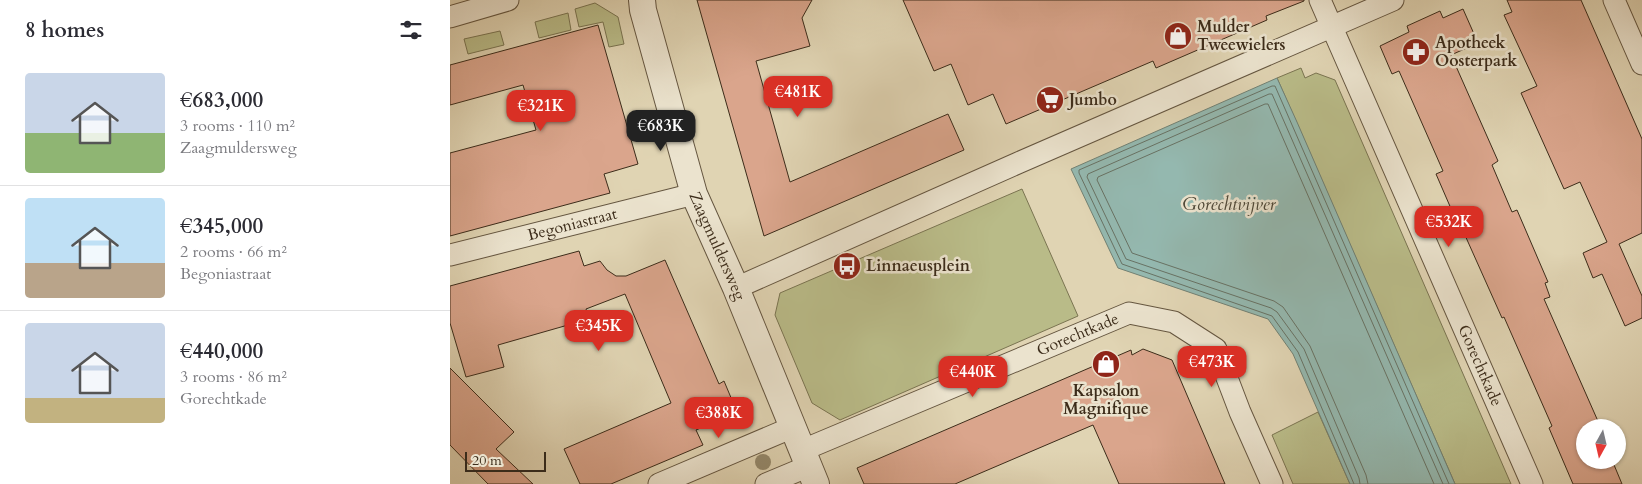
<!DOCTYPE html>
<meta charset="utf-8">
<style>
body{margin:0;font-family:Cardo,serif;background:#f2f2f3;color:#2b2b33;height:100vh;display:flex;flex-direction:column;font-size:19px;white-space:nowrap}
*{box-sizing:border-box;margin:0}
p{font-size:16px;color:#7c7c81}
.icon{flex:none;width:28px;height:28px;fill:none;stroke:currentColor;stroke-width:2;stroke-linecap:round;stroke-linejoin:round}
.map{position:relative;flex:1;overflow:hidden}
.details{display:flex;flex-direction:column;background:#fff;width:450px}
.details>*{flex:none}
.needle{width:32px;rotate:188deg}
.controls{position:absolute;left:1126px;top:419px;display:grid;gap:10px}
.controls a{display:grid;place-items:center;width:50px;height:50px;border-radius:50%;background:#fff;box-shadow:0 1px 4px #0004;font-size:25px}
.scale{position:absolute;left:15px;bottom:12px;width:81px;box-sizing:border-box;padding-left:5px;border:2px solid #3c2c1a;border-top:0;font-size:14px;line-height:18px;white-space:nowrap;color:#3c2c1a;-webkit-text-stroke:4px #ebe3ce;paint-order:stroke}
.price{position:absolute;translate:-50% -42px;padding:0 11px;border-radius:10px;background:#d93025;color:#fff;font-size:16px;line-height:32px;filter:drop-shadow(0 1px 2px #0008)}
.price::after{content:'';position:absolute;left:50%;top:30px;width:15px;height:11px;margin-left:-8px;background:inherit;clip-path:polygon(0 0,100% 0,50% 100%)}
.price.on{background:#222;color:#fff}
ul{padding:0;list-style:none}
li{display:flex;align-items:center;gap:15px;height:125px;padding:0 25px}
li+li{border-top:1px solid #e1e1e2}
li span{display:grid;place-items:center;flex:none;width:140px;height:100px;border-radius:5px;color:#555}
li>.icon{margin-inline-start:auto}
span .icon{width:60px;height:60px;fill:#fffc;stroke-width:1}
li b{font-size:21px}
h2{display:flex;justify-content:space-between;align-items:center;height:60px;padding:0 25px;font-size:21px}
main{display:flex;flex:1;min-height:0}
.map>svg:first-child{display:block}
.green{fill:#b9bb88;stroke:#7a7451}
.water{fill:#94b8af;stroke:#718073}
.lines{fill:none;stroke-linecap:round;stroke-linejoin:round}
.shore{stroke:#687264;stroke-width:1}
.building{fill:#daa58c;stroke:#3c2c1a}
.minor-casing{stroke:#655640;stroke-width:23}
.tertiary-casing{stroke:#655640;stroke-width:28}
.minor{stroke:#ebe3ce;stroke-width:21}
.tertiary{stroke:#ebe3ce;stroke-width:26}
.tree{fill:#94886b}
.labels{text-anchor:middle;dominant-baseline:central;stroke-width:5;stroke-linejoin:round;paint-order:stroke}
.poi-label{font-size:16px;font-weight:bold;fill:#3c2c1a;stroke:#ebe3ce;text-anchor:start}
.street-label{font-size:16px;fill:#3c2c1a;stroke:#ebe3ce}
.water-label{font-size:18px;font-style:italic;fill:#4e4838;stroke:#ebe3ce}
</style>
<main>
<section class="details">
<h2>8 homes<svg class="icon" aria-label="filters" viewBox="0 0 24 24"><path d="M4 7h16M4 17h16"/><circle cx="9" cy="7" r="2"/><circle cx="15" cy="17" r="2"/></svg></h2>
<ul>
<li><span style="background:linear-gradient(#c9d6e8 60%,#8fb573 0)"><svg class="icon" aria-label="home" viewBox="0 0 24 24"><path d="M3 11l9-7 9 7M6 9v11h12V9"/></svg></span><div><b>€683,000</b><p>3 rooms · 110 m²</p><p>Zaagmuldersweg</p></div></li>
<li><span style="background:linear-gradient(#bfe0f5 65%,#b9a48a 0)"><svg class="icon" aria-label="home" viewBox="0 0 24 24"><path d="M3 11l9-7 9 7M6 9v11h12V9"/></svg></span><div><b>€345,000</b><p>2 rooms · 66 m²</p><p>Begoniastraat</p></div></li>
<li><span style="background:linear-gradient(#c9d6e8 75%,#c2b280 0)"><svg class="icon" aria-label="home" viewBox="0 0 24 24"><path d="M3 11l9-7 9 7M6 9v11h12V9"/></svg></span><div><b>€440,000</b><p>3 rooms · 86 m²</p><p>Gorechtkade</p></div></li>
</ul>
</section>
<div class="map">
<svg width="1192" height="484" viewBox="0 0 1192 484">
<rect width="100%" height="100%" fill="#e0d4b3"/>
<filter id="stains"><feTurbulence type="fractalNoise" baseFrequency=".004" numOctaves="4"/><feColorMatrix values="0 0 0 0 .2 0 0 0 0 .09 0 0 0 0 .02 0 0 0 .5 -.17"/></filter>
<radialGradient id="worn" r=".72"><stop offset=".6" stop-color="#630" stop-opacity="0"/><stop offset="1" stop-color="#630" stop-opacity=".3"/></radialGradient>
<g class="green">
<polygon points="145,3 168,17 174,44 159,47 153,22 129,27 125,9"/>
<polygon points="118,13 121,30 89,38 85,22"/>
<polygon points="50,31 54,45 18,54 14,39"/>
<polygon points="851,68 855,78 866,73 885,80 1061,484 1005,484 827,78"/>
<polygon points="572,189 628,316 390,420 362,403 325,315 330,293"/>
<polygon points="868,412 900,484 843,484 822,435"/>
</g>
<polygon class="water" points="827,78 847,122 1005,484 900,484 843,354 818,319 668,268 621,169"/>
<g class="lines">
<g class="shore">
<polyline points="904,484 848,352 822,316 672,264 629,173 629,170 822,86 825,86 999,484"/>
<polyline points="910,484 909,478 854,349 827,312 821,308 676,259 637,177 638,174 819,94 822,94 993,484"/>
<polyline points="918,484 916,475 860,346 833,307 824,301 682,253 647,180 648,177 815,104 818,104 984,484"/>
</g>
</g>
<g class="building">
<polygon points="247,0 362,0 352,18 360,46 306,61 340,182 498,114 514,150 314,236"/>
<polygon points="453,0 854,0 854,1 816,16 817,20 706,68 703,61 556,124 543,94 518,105 501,64 484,71"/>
<polygon points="1057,0 1131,0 1192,139 1192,233 1169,244 1192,296 1192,318 1175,326 1152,274 1143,278 1133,253 1157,242 1130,182 1114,189 1071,93 1087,86 1054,15 1062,12"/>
<polygon points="1013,9 1028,43 1001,55 1048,161 1042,165 1062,212 1067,210 1098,282 1095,283 1100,297 1094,299 1151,428 1135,428 1135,460 1162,460 1172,484 1123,484 1099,428 1102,426 1054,317 1052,318 1014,233 1012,234 986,174 993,171 949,71 942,74 930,46 959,32 957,26 990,11 993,18"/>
<polygon points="148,25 188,164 154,174 160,193 0,236 0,153 86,130 73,85 0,105 0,65"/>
<polygon points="129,251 134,266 150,261 157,270 166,276 176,276 215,260 269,384 274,381 287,412 246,430 253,445 161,484 130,484 114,449 221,403 175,294 136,309 139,319 48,345 54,367 16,377 0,323 0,286"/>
<polygon points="693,349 722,360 775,484 669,484 643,425 505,484 414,484 407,468 681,350 682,355"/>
<polygon points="0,368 64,432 46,449 83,484 38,484 0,445"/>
</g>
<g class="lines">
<defs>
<g id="minor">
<path id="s1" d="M 870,0 L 1082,484"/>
<polyline points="1164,0 1192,64"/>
<polyline points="0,17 58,0"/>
<path id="s2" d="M 0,255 L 244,194"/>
<polyline points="286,288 568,163 943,0"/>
<path id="s3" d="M 353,450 L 679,313 L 724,322 L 766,349 L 790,412 L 822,484"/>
<polyline points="209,484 343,427"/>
<polyline points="316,484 359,466"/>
</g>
<g id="tertiary">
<path id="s4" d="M 192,0 L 193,10 L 244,194 L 286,288 L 366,484"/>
</g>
</defs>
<use href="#minor" class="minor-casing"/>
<use href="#tertiary" class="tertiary-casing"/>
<use href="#minor" class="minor"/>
<use href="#tertiary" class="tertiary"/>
</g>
<circle class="tree" cx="313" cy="462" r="8"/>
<defs>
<symbol id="shop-disc" viewBox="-11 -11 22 22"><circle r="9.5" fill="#8f2418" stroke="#ebe3ce"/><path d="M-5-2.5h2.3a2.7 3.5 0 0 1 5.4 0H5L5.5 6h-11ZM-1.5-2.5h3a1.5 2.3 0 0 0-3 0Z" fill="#fff"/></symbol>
<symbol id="pharmacy-disc" viewBox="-11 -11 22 22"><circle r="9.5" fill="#8f2418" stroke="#ebe3ce"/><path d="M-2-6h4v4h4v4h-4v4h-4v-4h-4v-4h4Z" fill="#fff"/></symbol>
<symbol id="supermarket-disc" viewBox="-11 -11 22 22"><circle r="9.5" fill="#8f2418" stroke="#ebe3ce"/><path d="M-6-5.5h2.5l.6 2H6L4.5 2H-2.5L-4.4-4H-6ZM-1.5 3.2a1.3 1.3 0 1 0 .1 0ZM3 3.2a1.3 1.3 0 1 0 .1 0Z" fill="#fff"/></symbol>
<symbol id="bus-disc" viewBox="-11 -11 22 22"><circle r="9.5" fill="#8f2418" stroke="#ebe3ce"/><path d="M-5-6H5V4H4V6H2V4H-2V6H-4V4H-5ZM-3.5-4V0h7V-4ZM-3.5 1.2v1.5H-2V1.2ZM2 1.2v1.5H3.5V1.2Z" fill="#fff"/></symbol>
</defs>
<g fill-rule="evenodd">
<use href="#shop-disc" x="712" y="20" width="32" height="32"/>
<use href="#pharmacy-disc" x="950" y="36" width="32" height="32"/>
<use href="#supermarket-disc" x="584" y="84" width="32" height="32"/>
<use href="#bus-disc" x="381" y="250" width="32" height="32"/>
<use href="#shop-disc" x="640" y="348" width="32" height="32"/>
</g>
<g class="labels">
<g class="poi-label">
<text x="747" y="27">Mulder<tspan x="747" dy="18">Tweewielers</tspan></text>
<text x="985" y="43">Apotheek<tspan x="985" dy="18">Oosterpark</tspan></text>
<text x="619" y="100">Jumbo</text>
<text x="416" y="266">Linnaeusplein</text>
<text x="656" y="391" text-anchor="middle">Kapsalon<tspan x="656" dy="18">Magnifique</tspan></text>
</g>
<g class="street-label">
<text stroke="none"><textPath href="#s2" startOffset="126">Begoniastraat</textPath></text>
<text stroke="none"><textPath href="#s4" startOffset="258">Zaagmuldersweg</textPath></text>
<text stroke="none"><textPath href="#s3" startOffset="298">Gorechtkade</textPath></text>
<text stroke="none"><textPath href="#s1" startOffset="399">Gorechtkade</textPath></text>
</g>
<g class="water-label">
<text x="779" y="204">Gorechtvijver</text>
</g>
</g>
<rect width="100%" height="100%" filter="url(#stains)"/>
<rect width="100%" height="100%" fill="url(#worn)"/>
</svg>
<div class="controls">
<a><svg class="needle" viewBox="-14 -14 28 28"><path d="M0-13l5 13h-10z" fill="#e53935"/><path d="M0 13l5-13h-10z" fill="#7c7c81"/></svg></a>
</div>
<div class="scale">20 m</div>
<b class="price" style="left:348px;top:118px">€481K</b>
<b class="price" style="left:91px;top:132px">€321K</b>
<b class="price on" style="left:211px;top:152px">€683K</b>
<b class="price" style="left:999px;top:248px">€532K</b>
<b class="price" style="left:149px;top:352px">€345K</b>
<b class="price" style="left:762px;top:388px">€473K</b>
<b class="price" style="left:523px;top:398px">€440K</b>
<b class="price" style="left:269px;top:439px">€388K</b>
</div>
</main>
